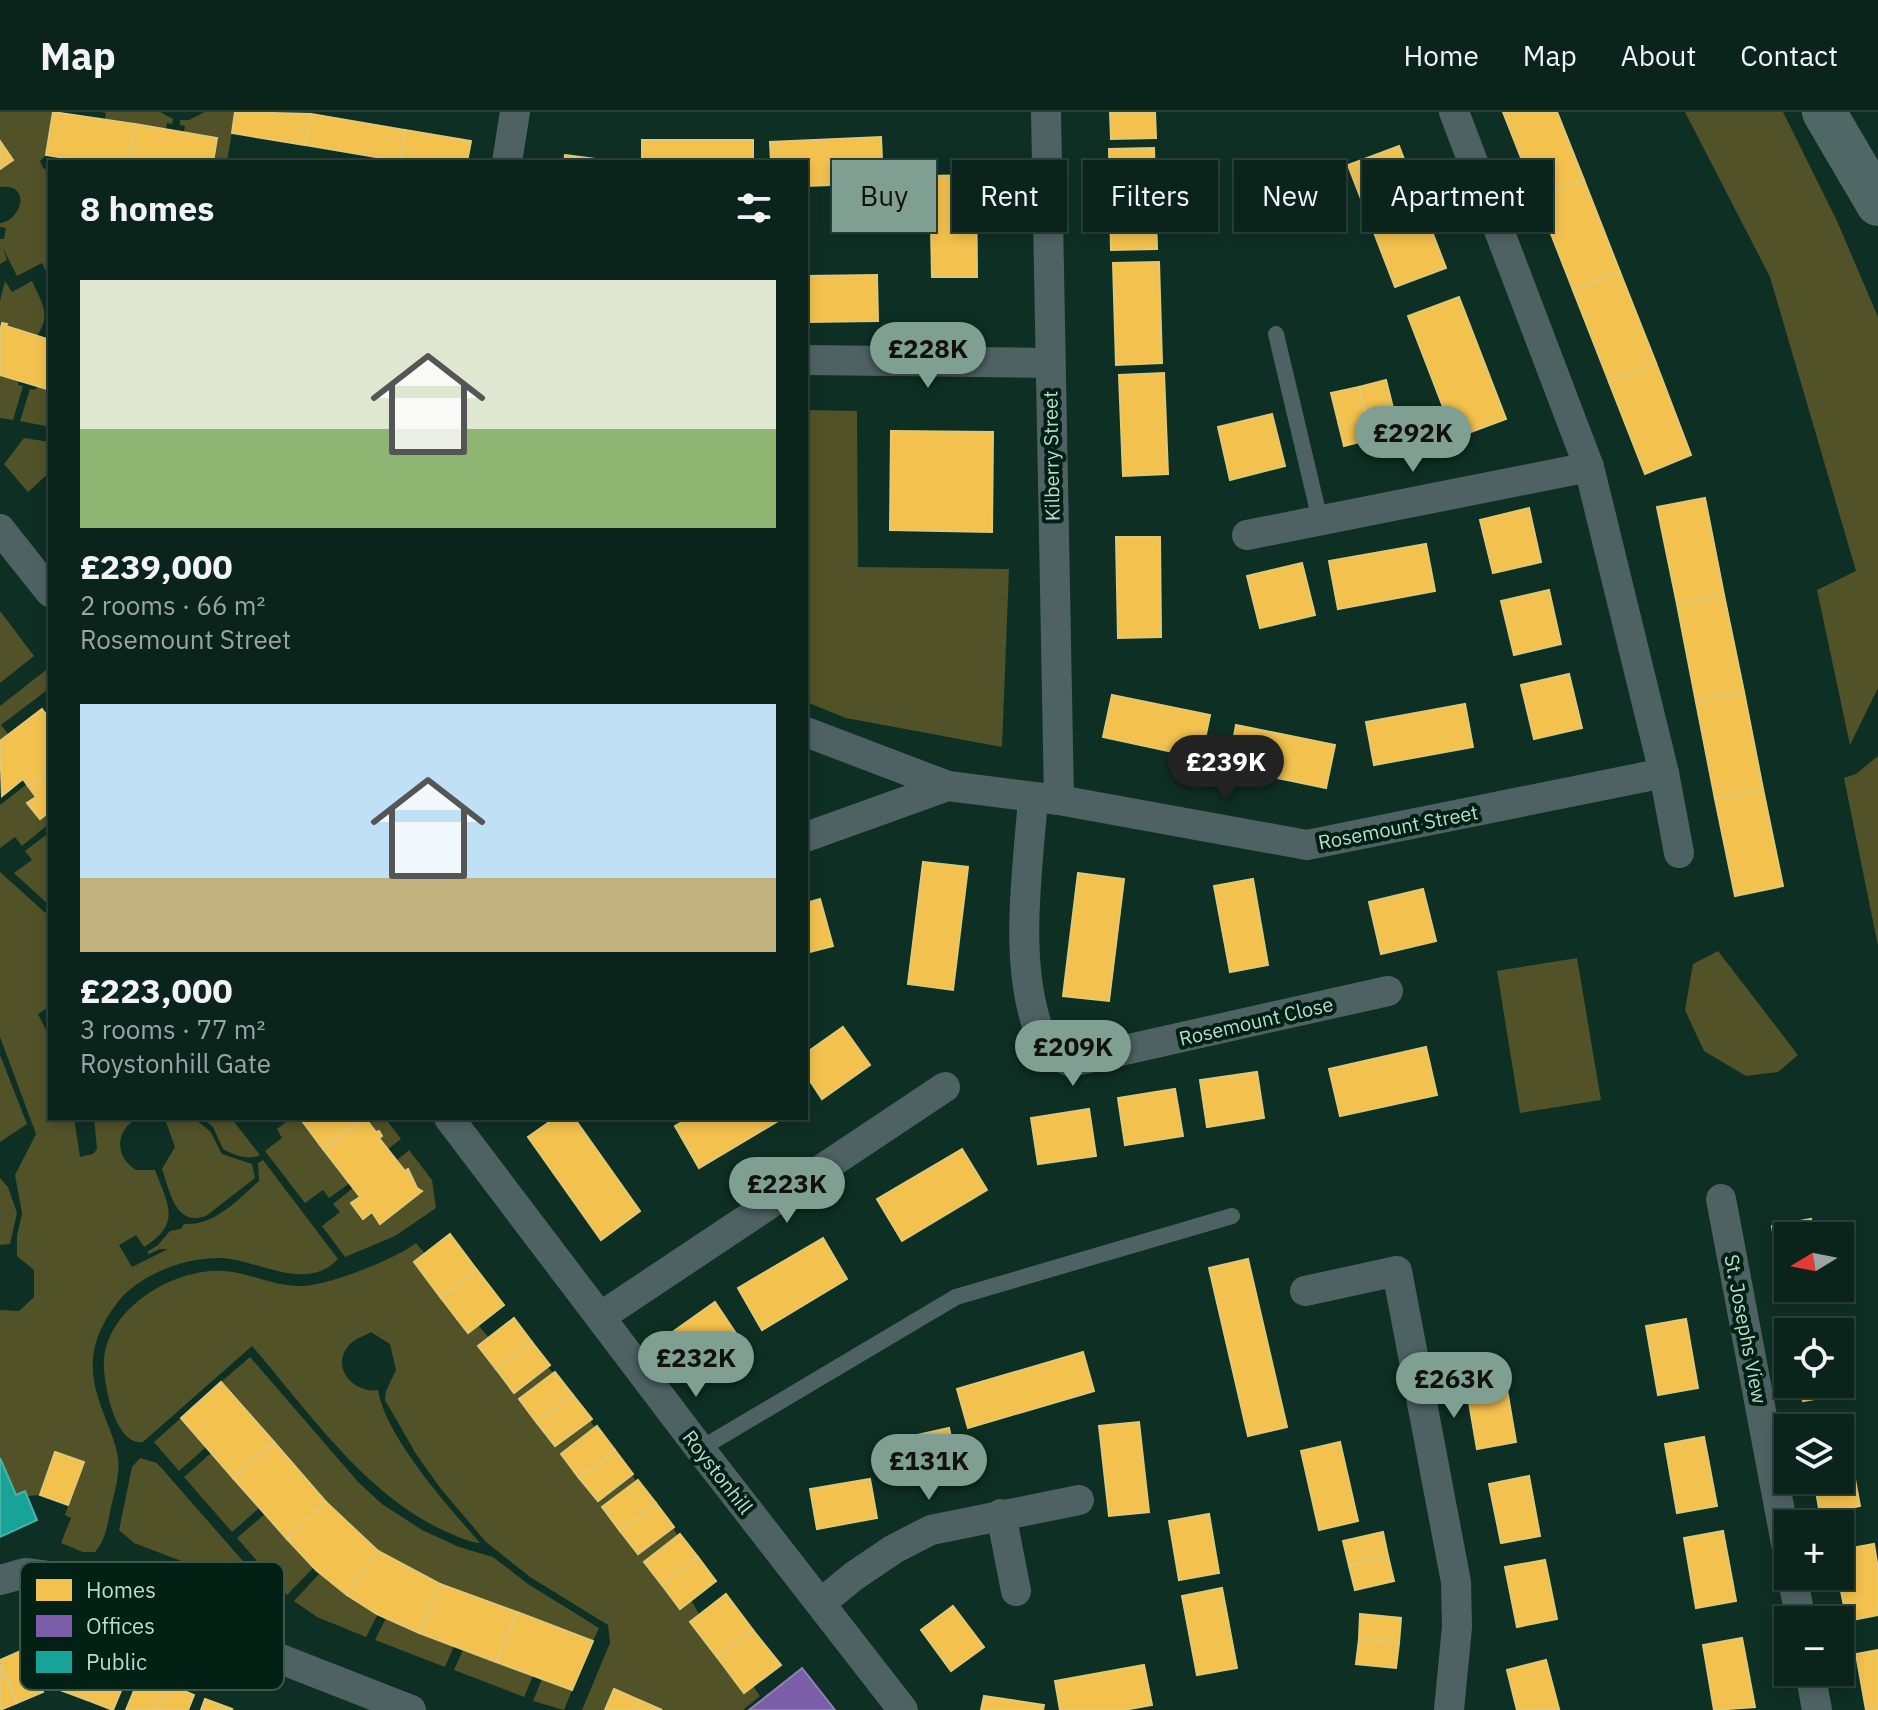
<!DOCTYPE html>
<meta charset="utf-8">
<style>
body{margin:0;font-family:"IBM Plex Sans",sans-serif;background:#182f28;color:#f1f3f6;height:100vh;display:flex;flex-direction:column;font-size:30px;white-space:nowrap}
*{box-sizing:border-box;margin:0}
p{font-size:26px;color:#99a4a3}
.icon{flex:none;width:44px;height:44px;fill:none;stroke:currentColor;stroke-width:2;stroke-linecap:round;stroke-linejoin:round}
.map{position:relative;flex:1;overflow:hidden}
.details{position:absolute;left:48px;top:48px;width:760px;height:960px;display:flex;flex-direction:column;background:#0a231b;border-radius:0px;box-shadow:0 4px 12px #0003,0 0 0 2px #2a403a}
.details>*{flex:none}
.banner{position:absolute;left:832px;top:48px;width:760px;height:72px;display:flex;gap:16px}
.needle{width:52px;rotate:260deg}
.fabs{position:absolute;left:1774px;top:1110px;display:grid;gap:16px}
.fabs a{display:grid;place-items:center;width:80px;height:80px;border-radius:0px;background:#0a231b;box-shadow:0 4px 12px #0003,0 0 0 2px #2a403a;font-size:40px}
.price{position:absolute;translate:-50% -68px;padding:0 18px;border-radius:28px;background:#7e9f91;color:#111;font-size:26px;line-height:52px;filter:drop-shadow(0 2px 4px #0008)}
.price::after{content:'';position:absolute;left:50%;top:48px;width:24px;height:18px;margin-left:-12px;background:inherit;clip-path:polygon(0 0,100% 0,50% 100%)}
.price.on{background:#222;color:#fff}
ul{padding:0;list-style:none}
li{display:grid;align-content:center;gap:16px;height:424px;padding:0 32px}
li span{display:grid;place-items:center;height:248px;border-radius:0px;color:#555}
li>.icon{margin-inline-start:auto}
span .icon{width:144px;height:144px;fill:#fffc;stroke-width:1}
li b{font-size:34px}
h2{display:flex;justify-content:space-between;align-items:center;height:96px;padding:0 32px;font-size:34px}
.chip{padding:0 28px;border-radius:0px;background:#0a231b;box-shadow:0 4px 12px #0003,0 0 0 2px #2a403a;font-size:28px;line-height:72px}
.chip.on{background:#7e9f91;color:#111}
header{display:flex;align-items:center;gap:48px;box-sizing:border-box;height:112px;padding:0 40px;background:#0a231b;border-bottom:2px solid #2a403a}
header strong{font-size:38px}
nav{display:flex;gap:44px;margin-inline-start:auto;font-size:28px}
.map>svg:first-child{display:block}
.green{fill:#515228}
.homes{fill:#f2c14e;stroke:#e1c974;stroke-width:2}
.offices{fill:#7b5ea7;stroke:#8e84b2;stroke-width:2}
.public{fill:#17a398;stroke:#48b4a7;stroke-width:2}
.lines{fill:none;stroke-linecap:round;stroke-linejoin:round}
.service{stroke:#4f6263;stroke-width:16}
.minor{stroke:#4f6263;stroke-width:30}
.motorway{stroke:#4f6865;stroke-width:44}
.labels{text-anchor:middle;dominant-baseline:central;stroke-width:8;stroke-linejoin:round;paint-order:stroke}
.street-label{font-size:20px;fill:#badccb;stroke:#032015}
.key{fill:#032015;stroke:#3a584c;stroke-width:2}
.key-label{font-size:22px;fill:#badccb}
</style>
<header>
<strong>Map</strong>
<nav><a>Home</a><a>Map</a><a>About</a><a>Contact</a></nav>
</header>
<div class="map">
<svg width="1878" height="1598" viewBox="0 0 1878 1598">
<rect width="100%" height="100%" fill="#0e2f24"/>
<g class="green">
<path d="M 0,0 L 53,0 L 46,43 L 40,49 L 43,56 L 50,59 L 50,160 L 47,161 L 42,151 L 17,164 L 3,136 L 7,148 L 0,152 L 0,127 L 4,127 L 6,116 L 0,115 L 0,111 C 22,108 32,71 0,75 L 0,57 L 13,48 L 0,29 Z"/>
<polygon points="102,0 160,0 173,7 172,12 167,11 166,17 105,7 106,1"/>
<polygon points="205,0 235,0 227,50 213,50 217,26 184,20 185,14 180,13 180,8 189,8"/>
<polygon points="1685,0 1783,0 1837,109 1878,205 1878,576 1850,633 1817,478 1856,459 1770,165"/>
<path d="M 5,169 L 12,180 L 32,169 C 43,193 51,203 37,224 L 0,210 L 0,189 Z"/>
<polygon points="0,263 19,268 18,273 23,274 13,308 0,306"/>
<polygon points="38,273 50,278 50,315 20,309 30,277 35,278"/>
<polygon points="806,298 857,299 858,455 1009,457 1002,635 846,606 806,590"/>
<polygon points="24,326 50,330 50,360 28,380 4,352"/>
<polygon points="0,499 34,544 0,571"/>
<polygon points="46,558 50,565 50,576 1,613 8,622 0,629 0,594"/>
<polygon points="1878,644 1878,834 1844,666 1856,662"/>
<polygon points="27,672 36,685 28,692 40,707 48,701 50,711 22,734 15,725 0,736 0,693"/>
<polygon points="50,720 50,794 14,761 32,748 25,739"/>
<path d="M 0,760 L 50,805 L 50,894 L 38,902 L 50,926 L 50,1006 L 74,1006 L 80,1045 L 93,1042 L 97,1037 L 94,1006 L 138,1006 C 115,1018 114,1044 136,1058 L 155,1058 C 168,1093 182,1111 144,1135 L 136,1123 L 119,1133 L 132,1155 L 168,1137 L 160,1137 L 149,1142 L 147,1140 L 158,1133 L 170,1119 L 181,1117 L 184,1112 C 216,1113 237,1088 259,1069 L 258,1051 L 263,1048 L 338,1147 C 306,1181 259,1148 222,1146 C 186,1145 139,1162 117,1191 C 87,1231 87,1260 105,1305 C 110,1319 116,1331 118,1346 C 120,1362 115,1379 111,1395 C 108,1410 106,1428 95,1440 L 83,1440 L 61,1431 L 71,1406 L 65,1403 L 83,1350 L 55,1340 L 40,1383 L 27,1384 L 25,1380 L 16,1383 L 0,1345 L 0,1198 L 19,1199 L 34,1185 L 34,1158 L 17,1144 L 17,1124 L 22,1101 L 15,1063 L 36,1022 L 0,925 Z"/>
<polygon points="1718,839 1798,943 1778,960 1746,964 1704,939 1685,898 1693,852"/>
<polygon points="1577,846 1601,988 1520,1001 1497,859"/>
<polygon points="0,943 27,1012 0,1030"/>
<path d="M 154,1006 L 193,1006 L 210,1019 L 222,1042 L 252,1052 L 255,1066 L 206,1104 C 175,1115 170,1079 162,1057 L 175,1035 L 166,1010 Z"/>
<path d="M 203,1006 L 231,1006 L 260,1043 C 248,1049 234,1043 223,1037 L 213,1015 Z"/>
<polygon points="291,1006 300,1006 350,1071 329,1086 323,1078 305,1091 265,1039 282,1026 277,1017"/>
<polygon points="385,1006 401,1027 388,1037 379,1026 382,1024 364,1007"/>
<polygon points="409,1038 432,1068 436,1096 395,1124 345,1145 322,1114 340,1100 333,1092 353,1076 360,1085 352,1092 363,1107 372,1100 380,1111 422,1080 417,1076 408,1057 405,1059 396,1049"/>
<polygon points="0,1066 8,1075 17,1101 10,1132 0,1133"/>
<path d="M 416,1131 L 425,1142 L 414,1151 L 468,1221 L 478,1213 L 489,1226 L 479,1234 L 514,1281 L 548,1255 L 553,1261 L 519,1288 L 555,1334 L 590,1308 L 595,1316 L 562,1342 L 597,1389 L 632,1363 L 636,1369 L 602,1396 L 637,1442 L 673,1416 L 678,1424 L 644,1450 L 680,1496 L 691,1488 L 744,1580 L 753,1574 L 760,1584 L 743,1598 L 662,1598 L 614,1577 L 605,1598 L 582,1598 L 610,1531 L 608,1513 L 530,1465 L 486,1430 L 441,1377 L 416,1342 L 385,1288 L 386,1279 L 396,1258 L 390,1232 L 371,1220 C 365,1224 356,1226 350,1232 C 329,1254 353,1282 378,1278 C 386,1326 448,1394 480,1431 C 468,1430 456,1424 445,1419 C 366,1384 308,1299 252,1234 L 143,1330 C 116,1334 105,1277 104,1256 C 101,1199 173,1155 225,1159 C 251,1161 275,1175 303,1174 C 329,1173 396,1147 416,1131 Z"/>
<polygon points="250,1245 359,1371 382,1392 422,1418 459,1435 493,1445 528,1472 599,1516 593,1529 440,1472 378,1439 339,1405 221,1270"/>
<polygon points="181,1306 206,1335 179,1359 154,1330"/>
<polygon points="211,1341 259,1396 232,1420 184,1365"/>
<polygon points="140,1346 157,1351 270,1480 252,1476 134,1431 119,1418 132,1355"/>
<polygon points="265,1402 313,1456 287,1483 237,1426"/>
<polygon points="320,1461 347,1483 378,1502 366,1525 317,1505 294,1489"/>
<polygon points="386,1506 454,1534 445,1555 375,1528"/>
<polygon points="463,1538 533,1564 524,1585 454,1558"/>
<polygon points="542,1567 572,1578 564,1598 533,1589"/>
</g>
<g class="homes">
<polygon points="53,0 135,12 129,50 89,50 46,43"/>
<polygon points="235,0 311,2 305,33 232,21"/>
<polygon points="1110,0 1155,0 1156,26 1111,27"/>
<polygon points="1503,0 1557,0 1584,68 1537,86"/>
<polygon points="311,2 405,18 400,49 305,33"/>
<polygon points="135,12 217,26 213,50 129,50"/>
<polygon points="405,18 471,29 467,50 400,49"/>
<polygon points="881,25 883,71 806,74 806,50 771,50 770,30"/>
<rect x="642" y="28" width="111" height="22"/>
<polygon points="0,29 13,48 0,57"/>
<polygon points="1399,34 1446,156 1395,175 1348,53"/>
<polygon points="1154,36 1157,137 1111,138 1109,37"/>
<polygon points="565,43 610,49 610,50 564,50"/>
<polygon points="976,63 977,165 932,165 930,64"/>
<polygon points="1303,63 1305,117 1248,119 1246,65"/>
<polygon points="1584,68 1620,160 1573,178 1537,86"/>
<polygon points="1159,150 1162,251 1116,253 1113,151"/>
<polygon points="1620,160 1656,251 1609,270 1573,178"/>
<polygon points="877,163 878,209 806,210 806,164"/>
<polygon points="1459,185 1506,307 1455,326 1408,204"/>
<polygon points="2,211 7,212 6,214 50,228 50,278 0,263 0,219"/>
<polygon points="1656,251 1691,343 1645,362 1609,270"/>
<polygon points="1164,261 1168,362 1123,364 1119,263"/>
<polygon points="1386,268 1399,320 1371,327 1359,275"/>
<polygon points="1359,275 1371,327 1344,334 1331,281"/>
<polygon points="1272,302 1285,354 1230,368 1218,315"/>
<polygon points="891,319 993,320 992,420 890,418"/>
<polygon points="1705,386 1724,483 1677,492 1657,395"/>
<polygon points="1529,396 1541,450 1493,461 1480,408"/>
<polygon points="1116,425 1160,425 1161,525 1118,526"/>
<polygon points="1426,432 1435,479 1338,497 1329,449"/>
<polygon points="1302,451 1315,503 1260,516 1247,464"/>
<polygon points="1549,478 1561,532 1514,543 1501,489"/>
<polygon points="1724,483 1744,580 1696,590 1677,492"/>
<polygon points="1569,562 1582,616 1534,627 1521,573"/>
<polygon points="1744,580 1763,677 1715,687 1696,590"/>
<polygon points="1112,583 1210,603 1201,646 1103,625"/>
<polygon points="1465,592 1473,635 1374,653 1366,610"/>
<polygon points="42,597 50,608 50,657 28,674 23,667 2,684 0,629"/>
<polygon points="1236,613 1335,633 1326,676 1228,656"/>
<polygon points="50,657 50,703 48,701 40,707 27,691 36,685 28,674"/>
<polygon points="1763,677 1783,774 1735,784 1715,687"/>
<polygon points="923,750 968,755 953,878 908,872"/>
<polygon points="1078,761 1124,767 1109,889 1063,884"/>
<polygon points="1253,767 1268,853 1230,860 1214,774"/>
<polygon points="1423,777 1436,829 1381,842 1369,790"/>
<polygon points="820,787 833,834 806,841 806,791"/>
<polygon points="843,915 870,953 822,987 806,963 806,941"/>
<polygon points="1426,935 1437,983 1340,1004 1329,957"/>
<polygon points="1257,960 1264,1006 1207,1015 1200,968"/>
<polygon points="1175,977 1183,1024 1125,1033 1118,986"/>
<polygon points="1089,997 1096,1044 1038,1052 1031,1006"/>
<polygon points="300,1006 363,1006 323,1037"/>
<polygon points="365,1006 376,1020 379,1019 382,1024 379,1026 405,1059 408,1057 417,1076 422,1079 380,1112 372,1100 363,1107 351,1091 360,1085 323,1037"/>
<polygon points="555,1006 574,1006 640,1099 601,1128 528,1025"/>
<polygon points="689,1006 783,1006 699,1056 675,1014"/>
<polygon points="962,1037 987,1078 902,1129 877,1087"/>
<polygon points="1811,1107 1814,1124 1788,1124 1788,1148 1778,1150 1772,1114"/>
<polygon points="450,1122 477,1158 441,1186 414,1150"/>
<polygon points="823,1126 847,1167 762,1218 738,1176"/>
<polygon points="1248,1147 1287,1315 1248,1324 1209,1156"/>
<polygon points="1788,1148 1788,1176 1824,1177 1784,1184 1778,1150"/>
<polygon points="477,1158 504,1193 468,1221 441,1186"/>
<polygon points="715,1190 741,1229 693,1262 667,1224"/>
<polygon points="514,1206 532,1230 496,1257 478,1234"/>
<polygon points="1686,1207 1698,1276 1658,1283 1646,1214"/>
<polygon points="1830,1212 1831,1220 1791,1220 1790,1219"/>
<polygon points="532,1230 550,1253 514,1281 496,1257"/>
<polygon points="1083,1240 1094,1279 968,1316 957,1277"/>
<polygon points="555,1260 573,1283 537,1311 519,1287"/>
<polygon points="1504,1260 1516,1330 1477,1337 1465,1267"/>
<polygon points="1840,1268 1843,1282 1803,1289 1800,1272 1840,1272"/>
<polygon points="221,1270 274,1330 233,1366 181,1306"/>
<polygon points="573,1283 592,1307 555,1334 537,1311"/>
<polygon points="1139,1310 1149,1400 1109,1404 1099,1314"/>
<polygon points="597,1314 615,1338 579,1366 561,1342"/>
<polygon points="949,1316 958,1356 898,1369 890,1329"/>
<polygon points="1704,1325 1717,1394 1677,1401 1665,1332"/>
<polygon points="1847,1325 1860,1394 1820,1402 1814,1368 1840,1368 1840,1326"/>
<polygon points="274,1330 326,1390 287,1427 233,1366"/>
<polygon points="1340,1330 1358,1409 1319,1418 1301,1339"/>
<polygon points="615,1338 633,1362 598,1389 579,1366"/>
<polygon points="55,1340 84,1350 68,1393 40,1383"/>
<polygon points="1529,1364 1540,1424 1501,1431 1489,1372"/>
<polygon points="870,1367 877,1406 817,1417 810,1377"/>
<polygon points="638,1368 656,1391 620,1419 602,1395"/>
<polygon points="326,1390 378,1439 347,1483 316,1458 287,1427"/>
<polygon points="656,1391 674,1415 638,1442 620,1419"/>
<polygon points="1209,1402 1219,1461 1179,1468 1169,1409"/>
<polygon points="1723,1419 1736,1489 1696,1496 1684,1426"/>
<polygon points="1383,1420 1388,1444 1349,1454 1343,1429"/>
<polygon points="680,1422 698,1445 662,1473 644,1450"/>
<polygon points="1874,1432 1878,1457 1878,1503 1847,1509 1838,1464 1840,1438"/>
<polygon points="378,1439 440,1472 419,1521 377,1502 347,1483"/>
<polygon points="1388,1444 1394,1469 1355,1478 1349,1454"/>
<polygon points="698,1445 716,1469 680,1497 662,1473"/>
<polygon points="1545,1448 1557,1507 1517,1515 1505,1455"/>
<polygon points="440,1472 517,1500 496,1550 419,1521"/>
<polygon points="1222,1476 1237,1556 1197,1563 1182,1484"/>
<polygon points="726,1482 753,1518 717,1545 690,1510"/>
<polygon points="953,1494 984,1535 951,1559 921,1518"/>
<polygon points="517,1500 593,1529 572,1578 496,1550"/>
<polygon points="1360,1502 1401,1506 1399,1531 1359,1527"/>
<polygon points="753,1518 781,1553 744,1581 717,1545"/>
<polygon points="1742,1526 1755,1595 1714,1598 1703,1533"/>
<polygon points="1359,1527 1399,1531 1396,1556 1356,1552"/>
<polygon points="76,1535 103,1546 87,1588 60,1578"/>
<polygon points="25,1537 43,1580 17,1591 0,1548"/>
<polygon points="1878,1538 1878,1598 1866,1598 1856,1542"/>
<polygon points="103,1546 130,1557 113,1598 87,1588"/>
<polygon points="1546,1548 1559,1597 1517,1598 1507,1558"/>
<polygon points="0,1552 17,1591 0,1598"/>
<polygon points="1144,1553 1152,1593 1124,1598 1060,1598 1055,1569"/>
<polygon points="141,1562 167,1572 157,1598 126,1598"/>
<polygon points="167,1572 194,1583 188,1598 157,1598"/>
<polygon points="614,1577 639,1588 634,1598 605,1598"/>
<polygon points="984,1584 1044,1593 1043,1598 981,1598"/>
<polygon points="205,1587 232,1597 231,1598 201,1598"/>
<polygon points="639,1588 662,1598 634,1598"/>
</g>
<polygon class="offices" points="802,1556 835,1598 749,1598 801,1557"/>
<polygon class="public" points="0,1346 16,1383 25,1379 37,1408 0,1425"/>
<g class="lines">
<g class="service">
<polyline points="1276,222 1320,408"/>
<polyline points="700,1337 956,1185 1232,1104"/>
</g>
<g class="minor">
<polyline points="1046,0 1059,688"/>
<polyline points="1454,0 1589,355 1664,661 1679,741"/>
<polyline points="507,50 515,0"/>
<polyline points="806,248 1049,251"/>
<polyline points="0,417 50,480"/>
<polyline points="1247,423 1589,355"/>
<polyline points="806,620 948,674"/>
<path d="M 1033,686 C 1028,756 1015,839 1035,907 C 1038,919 1045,930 1051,941 L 1071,950 L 1388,879"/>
<polyline points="806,725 948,674 1059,688 1307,733 1664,661"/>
<polyline points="449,1006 700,1337 903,1598"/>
<polyline points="1721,1087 1788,1442"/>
<polyline points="1305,1179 1397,1159 1456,1470 1457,1515 1449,1598"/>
<polyline points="600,1205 945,975"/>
<polyline points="1001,1402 1016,1479"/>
<polyline points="1792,1464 1801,1508"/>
<polyline points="0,1468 25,1461 56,1465 163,1501 411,1598"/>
<polyline points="821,1491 854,1464 894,1437 931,1418 1079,1388"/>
<polyline points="1810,1560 1817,1598"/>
</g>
<polyline class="motorway" points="1824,0 1878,92"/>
</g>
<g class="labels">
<g class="street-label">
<text transform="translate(1051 344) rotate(-91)">Kilberry Street</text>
<text transform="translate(1398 715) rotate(-11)">Rosemount Street</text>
<text transform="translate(1256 909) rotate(-13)">Rosemount Close</text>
<text transform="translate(1746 1217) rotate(79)">St. Josephs View</text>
<text transform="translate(718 1360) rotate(52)">Roystonhill</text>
</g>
</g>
<rect x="20" y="1450" width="264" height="128" rx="12" class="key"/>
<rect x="36" y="1467" width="36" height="22" fill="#f2c14e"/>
<rect x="36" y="1503" width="36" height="22" fill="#7b5ea7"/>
<rect x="36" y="1539" width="36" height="22" fill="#17a398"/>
<g class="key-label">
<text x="86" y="1486">Homes</text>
<text x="86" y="1522">Offices</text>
<text x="86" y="1558">Public</text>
</g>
</svg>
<div class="fabs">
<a><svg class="needle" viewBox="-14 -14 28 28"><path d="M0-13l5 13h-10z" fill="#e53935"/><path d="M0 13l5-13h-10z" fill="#99a4a3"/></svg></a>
<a><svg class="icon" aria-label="locate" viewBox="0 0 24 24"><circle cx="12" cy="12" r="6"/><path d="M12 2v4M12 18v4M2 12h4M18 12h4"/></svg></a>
<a><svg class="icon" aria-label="layers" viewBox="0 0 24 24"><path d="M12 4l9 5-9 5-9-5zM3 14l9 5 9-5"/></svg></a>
<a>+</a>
<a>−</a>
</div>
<b class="price" style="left:928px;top:278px">£228K</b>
<b class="price" style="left:1413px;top:362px">£292K</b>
<b class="price on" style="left:1226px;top:691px">£239K</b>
<b class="price" style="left:1073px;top:976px">£209K</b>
<b class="price" style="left:787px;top:1113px">£223K</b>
<b class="price" style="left:696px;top:1287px">£232K</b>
<b class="price" style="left:1454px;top:1308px">£263K</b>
<b class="price" style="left:929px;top:1390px">£131K</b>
<div class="banner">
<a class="chip on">Buy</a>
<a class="chip">Rent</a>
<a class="chip">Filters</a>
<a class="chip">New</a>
<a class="chip">Apartment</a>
</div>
<section class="details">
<h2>8 homes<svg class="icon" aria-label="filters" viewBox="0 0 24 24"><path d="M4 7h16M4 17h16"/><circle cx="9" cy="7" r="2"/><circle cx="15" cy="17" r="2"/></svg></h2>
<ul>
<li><span style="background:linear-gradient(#dfe7d0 60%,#8fb573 0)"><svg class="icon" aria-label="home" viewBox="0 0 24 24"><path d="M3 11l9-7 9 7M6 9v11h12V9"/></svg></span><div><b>£239,000</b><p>2 rooms · 66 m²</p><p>Rosemount Street</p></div></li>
<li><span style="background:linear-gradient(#bfe0f5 70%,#c2b280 0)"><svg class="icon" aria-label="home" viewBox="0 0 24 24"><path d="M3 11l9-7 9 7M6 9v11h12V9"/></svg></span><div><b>£223,000</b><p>3 rooms · 77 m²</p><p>Roystonhill Gate</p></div></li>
</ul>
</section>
</div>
